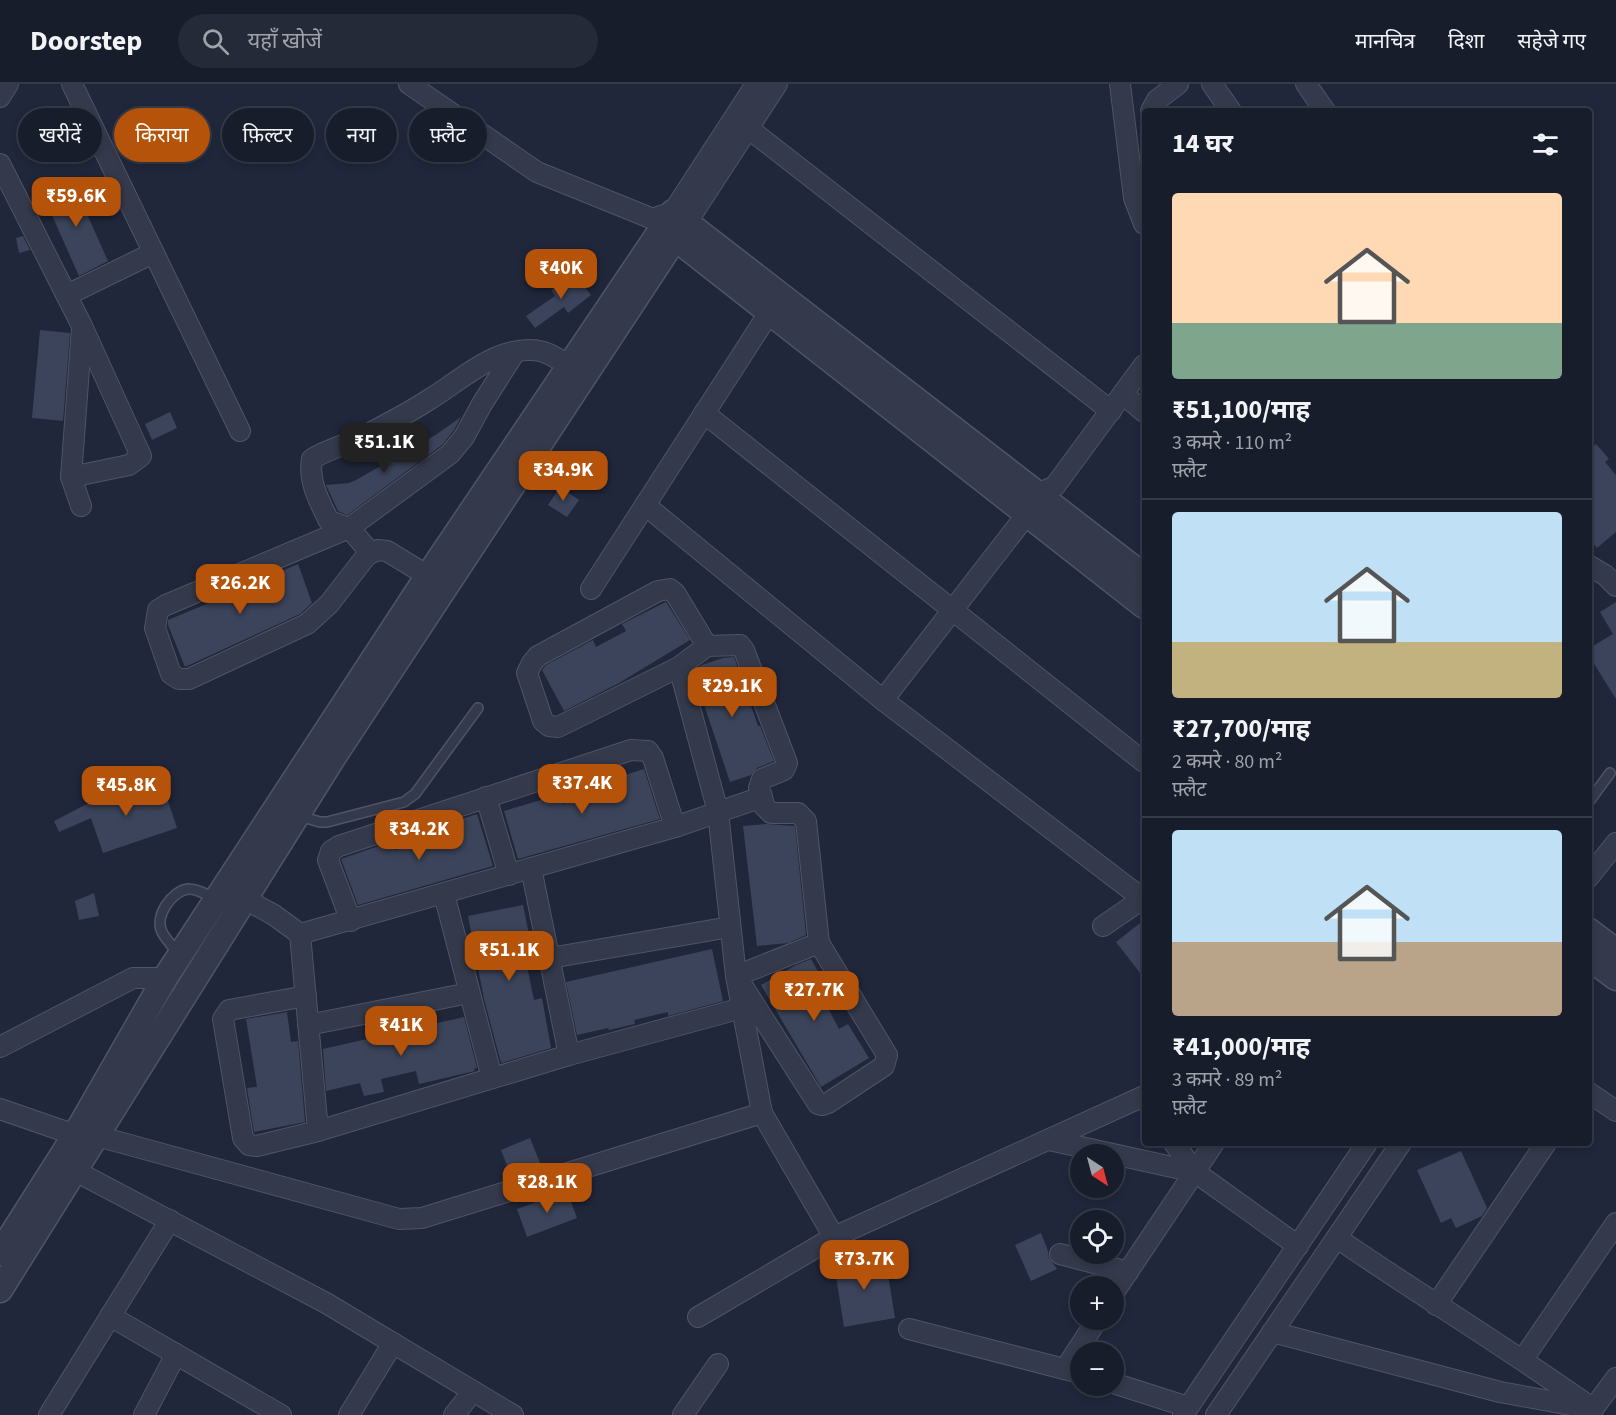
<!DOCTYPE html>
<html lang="hi">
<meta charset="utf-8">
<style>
body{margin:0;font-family:"Source Sans 3","Noto Sans Devanagari",sans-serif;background:#252a38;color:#f1f3f6;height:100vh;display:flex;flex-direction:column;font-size:22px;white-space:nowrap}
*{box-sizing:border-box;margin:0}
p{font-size:20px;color:#9fa2a9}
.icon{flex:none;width:33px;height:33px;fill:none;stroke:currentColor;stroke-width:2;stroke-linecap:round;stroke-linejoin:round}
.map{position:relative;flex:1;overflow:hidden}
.side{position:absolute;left:1142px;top:24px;width:450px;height:1038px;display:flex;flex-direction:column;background:#181d2c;border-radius:6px;box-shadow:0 3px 9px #0003,0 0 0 2px #363b48}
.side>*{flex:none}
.top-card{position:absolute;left:18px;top:24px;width:570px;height:54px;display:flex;gap:12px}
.needle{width:39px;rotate:144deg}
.fabs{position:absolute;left:1070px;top:1060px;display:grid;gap:12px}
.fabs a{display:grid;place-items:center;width:54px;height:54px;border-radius:50%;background:#181d2c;box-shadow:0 3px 9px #0003,0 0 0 2px #363b48;font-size:30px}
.price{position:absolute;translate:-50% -51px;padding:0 14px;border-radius:12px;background:#b45309;color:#fff;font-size:20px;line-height:39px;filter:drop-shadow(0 2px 3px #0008)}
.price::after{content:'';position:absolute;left:50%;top:36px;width:18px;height:14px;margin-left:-9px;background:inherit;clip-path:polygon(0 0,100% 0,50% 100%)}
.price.active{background:#222;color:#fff}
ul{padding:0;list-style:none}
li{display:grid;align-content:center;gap:12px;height:318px;padding:0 30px}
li+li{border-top:2px solid #363b48}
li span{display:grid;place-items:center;height:186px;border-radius:6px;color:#555}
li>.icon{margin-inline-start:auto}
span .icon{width:108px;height:108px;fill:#fffc;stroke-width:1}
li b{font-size:26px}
h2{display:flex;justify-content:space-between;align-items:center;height:72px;padding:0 30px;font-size:26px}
.chip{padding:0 21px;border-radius:27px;background:#181d2c;box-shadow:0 3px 9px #0003,0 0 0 2px #363b48;font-size:21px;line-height:54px}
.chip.active{background:#b45309;color:#fff}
header{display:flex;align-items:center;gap:36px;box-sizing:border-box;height:84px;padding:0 30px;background:#181d2c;border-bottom:2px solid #363b48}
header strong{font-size:28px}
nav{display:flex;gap:33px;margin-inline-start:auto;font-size:21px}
.search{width:420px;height:54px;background:#252a38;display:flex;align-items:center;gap:15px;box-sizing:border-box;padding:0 21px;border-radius:33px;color:#9fa2a9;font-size:22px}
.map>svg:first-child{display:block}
.building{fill:#3c445b}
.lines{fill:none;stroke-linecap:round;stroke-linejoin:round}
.service-casing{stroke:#4f5466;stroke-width:12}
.minor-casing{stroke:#4f5466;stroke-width:22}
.tertiary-casing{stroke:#4f5466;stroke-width:27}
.service{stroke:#343a4b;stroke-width:9}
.minor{stroke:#343a4b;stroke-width:20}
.tertiary{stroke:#343a4b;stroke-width:24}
</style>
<header>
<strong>Doorstep</strong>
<div class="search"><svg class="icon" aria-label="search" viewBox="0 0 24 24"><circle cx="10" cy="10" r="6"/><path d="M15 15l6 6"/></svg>यहाँ खोजें</div>
<nav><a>मानचित्र</a><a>दिशा</a><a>सहेजे गए</a></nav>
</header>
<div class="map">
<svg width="1616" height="1331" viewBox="0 0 1616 1331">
<rect width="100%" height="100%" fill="#20273b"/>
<g class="building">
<polygon points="72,97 108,177 79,192 43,111"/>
<polygon points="23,152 30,166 19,169 16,154"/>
<polygon points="574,189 591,211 568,229 564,223 535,244 526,232 555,212 551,206"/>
<polygon points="40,246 70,249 63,337 32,334"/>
<polygon points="170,328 177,344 152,356 145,340"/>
<polygon points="461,333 454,346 442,361 347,431 338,427 326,401 349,399 356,396 437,350"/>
<polygon points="1596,360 1609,375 1605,378 1616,391 1616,448 1597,464 1588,454 1588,367"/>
<polygon points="560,403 579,416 567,433 548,421"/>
<polygon points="298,480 312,519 300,530 185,583 168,541 168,536 250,502 250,501"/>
<polygon points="666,518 690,556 619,599 564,627 542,586 546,581 593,556 596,563 626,547 622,540"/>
<polygon points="1616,518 1616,615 1588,570 1588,565 1613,550 1600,528"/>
<polygon points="734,573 758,642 760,642 774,677 757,684 751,691 730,698 693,588 702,581 723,574"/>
<polygon points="644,685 660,735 518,775 504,727 561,710 564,720 595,710 593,701"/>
<polygon points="161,696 177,744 103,769 91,734 59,748 54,737 87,720"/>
<polygon points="477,730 493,782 358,821 341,775 393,757 396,766 427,756 424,747"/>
<polygon points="766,740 795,742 806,851 788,859 757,862 743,742"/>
<polygon points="94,809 99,832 79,836 75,817"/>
<polygon points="523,821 535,880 527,882 534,916 542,914 551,964 501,979 484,915 468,832"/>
<polygon points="1144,836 1144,894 1116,858"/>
<polygon points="712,865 723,917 668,932 668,928 634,936 635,940 609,946 608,944 577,951 566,898"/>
<polygon points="811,875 834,916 826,920 839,945 848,940 869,974 821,1003 761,901 796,881"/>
<polygon points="287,928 291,958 298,957 305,1038 254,1048 247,1004 257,1003 246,935"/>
<polygon points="464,933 477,984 474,985 475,987 419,1000 416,987 381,995 384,1008 364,1012 360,999 326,1007 323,965"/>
<polygon points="530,1054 542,1084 512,1094 501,1066"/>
<polygon points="1461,1067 1487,1124 1482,1132 1456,1144 1451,1134 1441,1139 1417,1086"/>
<polygon points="567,1107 577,1134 527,1153 517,1125"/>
<polygon points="1041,1149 1048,1167 1049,1174 1057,1185 1031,1197 1015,1161"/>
<polygon points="885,1172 895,1234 844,1243 834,1180"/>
</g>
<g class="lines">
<defs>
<g id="service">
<polyline points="1588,719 1610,689"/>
<polyline points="299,732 320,738 327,738 404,718 415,710 478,624"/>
<path d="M 180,871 C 174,864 166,856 162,848 C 154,832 172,807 188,805 C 196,804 207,811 215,814"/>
</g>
<g id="minor">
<polyline points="72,0 240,347"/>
<polyline points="409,0 537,88 653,135 662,144"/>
<polyline points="1120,0 1134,114 1144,140"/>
<polyline points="1212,0 1231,27"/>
<polyline points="1306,0 1325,27"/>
<polyline points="0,13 8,0"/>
<polyline points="1151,27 1157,16 1178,0"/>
<polyline points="748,44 1111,327"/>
<polyline points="0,80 82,242 141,372 129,381 71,393"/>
<polyline points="658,133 673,128 756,0"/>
<polyline points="687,138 777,0"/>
<polyline points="67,211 153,169"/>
<polyline points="1123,310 1144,328"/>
<polyline points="704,329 1144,678"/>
<polyline points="645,421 883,616 1143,815"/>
<polyline points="81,422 71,393 82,244"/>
<path d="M 371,469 L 349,444 L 329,437 C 319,417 308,397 312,375 C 328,365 346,361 362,353 C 385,341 409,329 430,315 C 461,296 493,265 531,266 C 545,266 558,274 568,282"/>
<polyline points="1588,481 1605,491 1616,502"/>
<polyline points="428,492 387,467 378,466 367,471 329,520 307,540 189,595 179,595 171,590 155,544 158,526 166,521 349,444 450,370 464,353 482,320 515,268"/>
<polyline points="591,505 769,229"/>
<polyline points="707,562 675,509 670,505 658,507 538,572 532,579 527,589 543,637 549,642 558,643 679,583 707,562 740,561 744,566 787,679 784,686 762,695 759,704 762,713"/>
<polyline points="679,583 718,728 736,892 762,1029 834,1153"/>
<polyline points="883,616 1027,430 1038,410 1055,402 1144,281"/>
<polyline points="486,713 509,791"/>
<polyline points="531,784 569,971"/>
<polyline points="1588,794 1616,759"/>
<polyline points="444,810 492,994"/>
<polyline points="245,815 274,831 300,850 318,1047"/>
<polyline points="351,837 328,776 331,767 339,762 631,666 648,667 653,674 675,743"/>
<polyline points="1103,842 1144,814"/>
<polyline points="300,850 675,743 762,713 764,722 771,729 798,729 806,737 819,859"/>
<polygon points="819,859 887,971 884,982 828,1019 822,1021 818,1020 736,892"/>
<polyline points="550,874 730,843"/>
<polyline points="306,912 229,926 223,935 243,1054 249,1061 257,1062 318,1047 569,971 742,924"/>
<polyline points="308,941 469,909"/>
<polyline points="0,963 133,894 165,894"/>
<polyline points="1588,1008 1616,1027"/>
<polyline points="0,1025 75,1051"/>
<polyline points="97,1052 399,1135 422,1134 762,1029"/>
<polyline points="1049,1056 1195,1088 1298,1162"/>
<polyline points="1174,1059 1195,1088"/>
<polyline points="62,1080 326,1219 513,1331"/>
<path d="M 1337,1154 C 1420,1211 1506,1263 1589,1322"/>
<polyline points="1060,1170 1128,1188"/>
<polyline points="1113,1210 1214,1059"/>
<polyline points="1436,1221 1546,1059"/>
<polyline points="110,1232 281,1331"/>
<polyline points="698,1233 834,1153 1144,1012"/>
<polyline points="909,1245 1080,1289"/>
<polyline points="1272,1248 1500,1308 1593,1325"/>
<polyline points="1523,1275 1616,1139"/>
<polyline points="1065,1285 1097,1236"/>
<polyline points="1113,1299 1188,1323"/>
<polyline points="1593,1325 1616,1294"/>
<polyline points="49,1331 170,1136"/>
<polyline points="144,1331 176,1270"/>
<polyline points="349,1331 393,1259"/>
<polyline points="454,1331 473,1307"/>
<polyline points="683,1331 718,1280"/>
<polyline points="1183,1331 1367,1059"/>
<polyline points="1216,1331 1401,1059"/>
</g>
<g id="tertiary">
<polyline points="662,144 1144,522"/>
<polyline points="1588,846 1616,867"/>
<polyline points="1588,873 1616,894"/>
<polyline points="0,1169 75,1051 165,894 423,499 673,128 1144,492"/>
<polyline points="0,1206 333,674 680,147"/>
</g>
</defs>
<use href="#service" class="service-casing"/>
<use href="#minor" class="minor-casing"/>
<use href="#tertiary" class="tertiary-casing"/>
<use href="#service" class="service"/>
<use href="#minor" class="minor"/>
<use href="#tertiary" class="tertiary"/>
</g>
</svg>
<div class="fabs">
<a><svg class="needle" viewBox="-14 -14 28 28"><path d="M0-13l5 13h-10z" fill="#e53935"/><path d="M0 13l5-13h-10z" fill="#9fa2a9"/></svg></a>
<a><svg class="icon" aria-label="locate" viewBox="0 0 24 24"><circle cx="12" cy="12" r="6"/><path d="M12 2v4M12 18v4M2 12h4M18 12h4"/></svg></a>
<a>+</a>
<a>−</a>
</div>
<b class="price" style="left:76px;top:144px">₹59.6K</b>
<b class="price" style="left:561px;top:216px">₹40K</b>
<b class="price active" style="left:384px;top:390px">₹51.1K</b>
<b class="price" style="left:563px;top:418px">₹34.9K</b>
<b class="price" style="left:240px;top:531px">₹26.2K</b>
<b class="price" style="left:732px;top:634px">₹29.1K</b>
<b class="price" style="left:582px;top:731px">₹37.4K</b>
<b class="price" style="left:126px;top:733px">₹45.8K</b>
<b class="price" style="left:419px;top:777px">₹34.2K</b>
<b class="price" style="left:509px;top:898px">₹51.1K</b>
<b class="price" style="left:814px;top:938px">₹27.7K</b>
<b class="price" style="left:401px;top:973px">₹41K</b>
<b class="price" style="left:547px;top:1130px">₹28.1K</b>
<b class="price" style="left:864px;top:1207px">₹73.7K</b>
<div class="top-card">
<a class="chip">खरीदें</a>
<a class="chip active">किराया</a>
<a class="chip">फ़िल्टर</a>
<a class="chip">नया</a>
<a class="chip">फ़्लैट</a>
</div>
<section class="side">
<h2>14 घर<svg class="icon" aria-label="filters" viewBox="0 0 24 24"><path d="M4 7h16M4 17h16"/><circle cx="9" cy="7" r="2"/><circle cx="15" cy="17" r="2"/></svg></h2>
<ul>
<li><span style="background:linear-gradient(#ffd9b3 70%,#7fa58c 0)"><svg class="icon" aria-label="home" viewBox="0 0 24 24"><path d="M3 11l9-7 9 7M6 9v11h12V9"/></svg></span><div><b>₹51,100/माह</b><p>3 कमरे · 110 m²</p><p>फ़्लैट</p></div></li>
<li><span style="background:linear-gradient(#bfe0f5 70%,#c2b280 0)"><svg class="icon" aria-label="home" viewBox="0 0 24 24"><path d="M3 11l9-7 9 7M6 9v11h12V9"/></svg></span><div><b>₹27,700/माह</b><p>2 कमरे · 80 m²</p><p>फ़्लैट</p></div></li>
<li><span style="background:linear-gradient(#bfe0f5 60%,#b9a48a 0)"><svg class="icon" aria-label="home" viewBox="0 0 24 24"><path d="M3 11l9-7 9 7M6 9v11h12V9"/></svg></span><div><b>₹41,000/माह</b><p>3 कमरे · 89 m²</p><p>फ़्लैट</p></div></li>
</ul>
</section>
</div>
